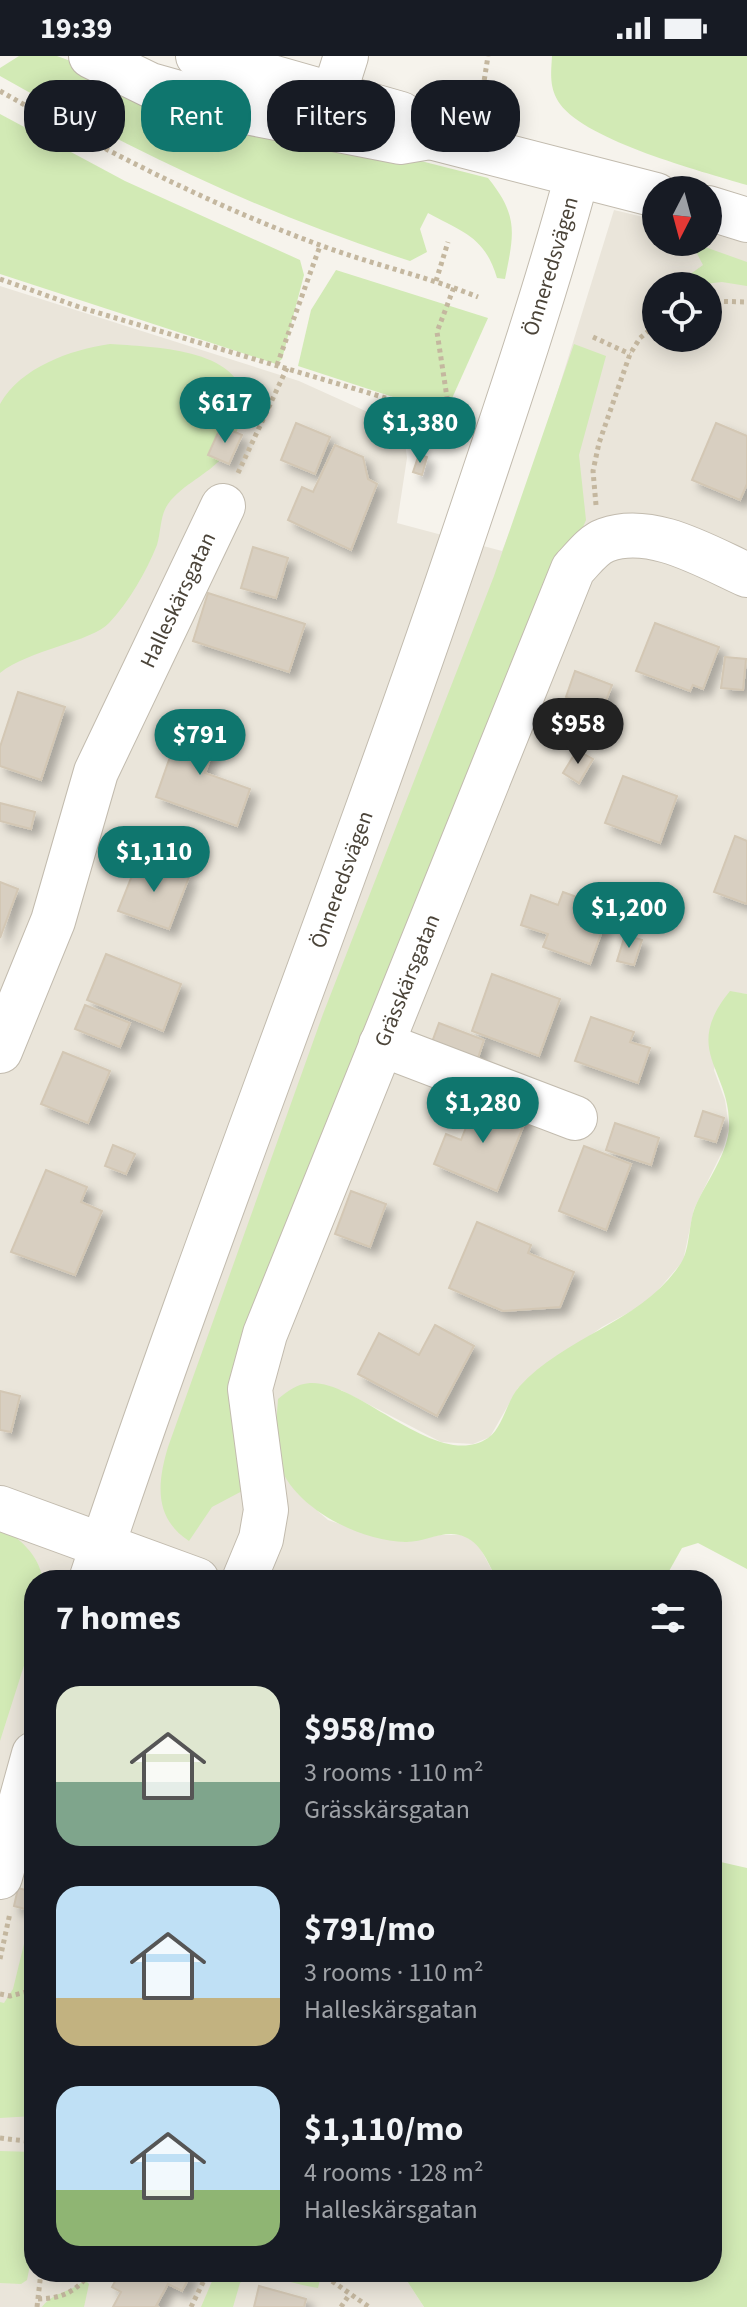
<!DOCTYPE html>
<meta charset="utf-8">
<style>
body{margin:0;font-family:"Source Sans 3",sans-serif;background:#242831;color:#f1f3f6;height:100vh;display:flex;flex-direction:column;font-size:30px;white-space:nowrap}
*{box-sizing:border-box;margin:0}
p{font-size:26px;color:#9ea1a6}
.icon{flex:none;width:44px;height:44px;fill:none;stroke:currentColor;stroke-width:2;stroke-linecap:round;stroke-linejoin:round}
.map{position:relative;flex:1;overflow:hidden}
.panel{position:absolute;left:24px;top:1514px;width:698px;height:712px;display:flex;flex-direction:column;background:#171b24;border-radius:32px;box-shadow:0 4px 20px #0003}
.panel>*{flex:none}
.banner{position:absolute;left:24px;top:24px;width:700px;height:72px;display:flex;gap:16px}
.needle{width:52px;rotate:186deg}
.tools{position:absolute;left:642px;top:120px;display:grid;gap:16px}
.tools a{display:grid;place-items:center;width:80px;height:80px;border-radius:50%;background:#171b24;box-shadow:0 4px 20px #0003;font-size:40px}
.price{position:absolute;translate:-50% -68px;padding:0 18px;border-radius:28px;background:#0f766e;color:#fff;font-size:26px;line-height:52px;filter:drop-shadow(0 2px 4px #0008)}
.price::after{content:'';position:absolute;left:50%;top:48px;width:24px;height:18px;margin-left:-12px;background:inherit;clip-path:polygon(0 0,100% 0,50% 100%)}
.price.selected{background:#222;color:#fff}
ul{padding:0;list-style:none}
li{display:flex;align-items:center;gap:24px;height:200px;padding:0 32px}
li span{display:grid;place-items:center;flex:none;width:224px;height:160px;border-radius:24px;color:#555}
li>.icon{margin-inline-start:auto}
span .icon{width:96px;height:96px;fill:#fffc;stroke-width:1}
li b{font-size:34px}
h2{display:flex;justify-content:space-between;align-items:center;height:96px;padding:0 32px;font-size:34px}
.tag{padding:0 28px;border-radius:32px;background:#171b24;box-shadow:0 4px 20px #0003;font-size:28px;line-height:72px}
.tag.selected{background:#0f766e;color:#fff}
.status{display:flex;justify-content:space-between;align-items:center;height:56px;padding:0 40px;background:#171b24;direction:ltr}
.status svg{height:22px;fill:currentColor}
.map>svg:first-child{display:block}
.residential{fill:#eae5da;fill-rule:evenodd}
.green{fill:#d2eab5}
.building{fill:#d8cfc1;stroke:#d3c7b4;stroke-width:2;filter:url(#shadow)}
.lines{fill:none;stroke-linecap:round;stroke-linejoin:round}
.minor-casing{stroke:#c2bbae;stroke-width:46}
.path{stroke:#c4b79f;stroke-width:5;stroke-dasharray:4 4;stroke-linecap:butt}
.minor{stroke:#fff;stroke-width:44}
.labels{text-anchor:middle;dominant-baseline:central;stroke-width:8;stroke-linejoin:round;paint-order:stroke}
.street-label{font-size:22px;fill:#4b4439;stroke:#fff}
</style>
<div class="status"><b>19:39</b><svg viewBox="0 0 49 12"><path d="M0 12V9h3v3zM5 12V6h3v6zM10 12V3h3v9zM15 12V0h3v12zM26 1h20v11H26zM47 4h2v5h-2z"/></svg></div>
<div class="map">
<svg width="747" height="2251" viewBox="0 0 747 2251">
<defs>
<filter id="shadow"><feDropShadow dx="7" dy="7" stdDeviation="4" flood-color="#0004"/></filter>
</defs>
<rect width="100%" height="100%" fill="#f6f3ec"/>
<path class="residential" d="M 614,154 L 656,164 L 656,186 L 708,186 L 708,177 L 747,187 L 747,938 L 730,936 L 714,1014 L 725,1044 L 729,1072 L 723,1094 L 694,1153 L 683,1205 L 648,1246 L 602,1271 L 518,1332 L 490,1381 L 473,1388 L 441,1386 L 341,1334 L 297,1437 L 328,1464 L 373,1479 L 406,1486 L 440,1479 L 463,1479 L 478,1488 L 497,1524 L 34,1524 L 34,2216 L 406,2216 L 407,2225 L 424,2251 L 0,2251 L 0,230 L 299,325 L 403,372 L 407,402 L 397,467 L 502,495 L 529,428 ZM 656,230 L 708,230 L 708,282 L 656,282 Z"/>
<g class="green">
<path d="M 19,0 L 57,0 L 172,42 L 488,122 C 519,160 514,178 505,223 L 497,222 C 485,181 463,176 428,157 L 420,173 L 427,196 L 410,205 C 264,158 133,95 0,20 L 0,12 Z"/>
<path d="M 552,0 L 747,0 L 747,129 C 700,115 587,85 560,48 C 549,32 551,18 552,0 Z"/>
<polygon points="0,58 125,125 300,204 304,219 282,303 276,308 0,218"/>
<polygon points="691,186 747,206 747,230 722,226 686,230 689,219 703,209"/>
<polygon points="336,214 488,262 445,358 298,310 311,254"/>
<path d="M 110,288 C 152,291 254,292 242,356 C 239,370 233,391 223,401 C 207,419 183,428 168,448 C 160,459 161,476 157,489 C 146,516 129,546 109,567 C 91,586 28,594 0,617 L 0,348 C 21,311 70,294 110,288 Z"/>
<path d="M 574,288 L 606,300 L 579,399 L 586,464 L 364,994 L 246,1433 L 212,1451 L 189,1485 C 154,1462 157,1428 168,1391 L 323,958 L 494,520 Z"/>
<path d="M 730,935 L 747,938 L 747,1513 L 698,1487 L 682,1492 L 664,1524 L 497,1524 C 489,1509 482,1488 465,1481 C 445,1472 425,1487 405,1486 C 360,1485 290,1451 278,1404 C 273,1385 277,1362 278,1343 C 288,1335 296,1328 310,1327 C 359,1324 438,1416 488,1382 C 503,1372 507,1344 519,1331 C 566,1279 643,1266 681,1207 C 691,1191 688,1166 696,1149 C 707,1125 728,1097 729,1071 C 731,1013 681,995 730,935 Z"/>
<path d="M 0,1469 C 21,1485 38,1497 43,1524 L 34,1524 L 34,1578 L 0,1685 Z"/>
<polygon points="712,1804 747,1812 747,2251 424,2251 407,2225 406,2216 712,2216"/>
<polygon points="34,1847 34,2060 0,2062 0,1946 4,1947 13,1933"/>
<polygon points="0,2095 34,2096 34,2189 27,2224 21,2228 0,2227"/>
<path d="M 216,2216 L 312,2216 L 320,2224 L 318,2232 C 294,2229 274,2219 250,2219 L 240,2227 L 233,2251 L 201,2251 Z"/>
<path d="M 85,2224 L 89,2228 L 84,2251 L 42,2251 C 51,2237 72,2236 85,2224 Z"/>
</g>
<g class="building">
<polygon points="296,367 330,381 315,418 281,404"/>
<polygon points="716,367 747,380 747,428 740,444 692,424"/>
<polygon points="221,370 242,379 229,408 208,399"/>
<polygon points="335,389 363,401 368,423 377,428 351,494 288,464 302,431 313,436"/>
<polygon points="419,398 427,401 422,419 413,416"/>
<polygon points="253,491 288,502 276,542 241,532"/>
<polygon points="208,537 305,568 289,616 193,585"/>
<polygon points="655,567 719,591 703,633 693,629 690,635 636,615"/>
<polygon points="725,601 746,603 743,634 721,632"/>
<polygon points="575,615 612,629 602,655 566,641"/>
<polygon points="18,636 65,651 41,724 0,710 0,691"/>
<polygon points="184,661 220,675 205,717 250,733 237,770 156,741"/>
<polygon points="577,694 593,703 579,727 563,717"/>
<polygon points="623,720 677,740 660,787 605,767"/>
<polygon points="0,747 35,756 31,773 0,765"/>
<polygon points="735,780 747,785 747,848 714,836"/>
<polygon points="139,802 189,821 169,873 118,855"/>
<polygon points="0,826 18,833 0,882"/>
<polygon points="563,836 610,853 590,908 543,891 548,878 521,869 531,839 558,849"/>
<polygon points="625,879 642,884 634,909 617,905"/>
<polygon points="106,898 181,928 163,975 87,944"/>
<polygon points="492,918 560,943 539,1000 472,975"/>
<polygon points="85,949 130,967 120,991 75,973"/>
<polygon points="591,961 634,976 630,986 650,992 638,1027 575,1005"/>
<polygon points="439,967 484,984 477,1005 431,989"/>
<polygon points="63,996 110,1015 88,1067 41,1048"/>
<polygon points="478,1041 527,1061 497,1135 434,1108 446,1078 461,1084"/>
<polygon points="703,1055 724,1062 716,1086 695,1080"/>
<polygon points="615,1067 659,1082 651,1109 606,1094"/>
<polygon points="113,1089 135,1098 126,1118 105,1110"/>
<polygon points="584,1090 631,1108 606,1174 559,1155"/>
<polygon points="46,1114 87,1131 81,1146 102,1155 75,1219 11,1196"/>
<polygon points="351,1135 386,1148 370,1191 335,1178"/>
<polygon points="477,1166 531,1189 528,1197 574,1216 560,1251 503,1255 449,1232"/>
<polygon points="435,1269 474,1290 437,1360 358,1318 379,1277 419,1299"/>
<polygon points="0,1335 20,1340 11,1376 0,1374"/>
<polygon points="18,1832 29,1835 25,1853 14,1850"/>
<polygon points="120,2216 192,2216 182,2235 168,2228 156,2250 159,2251 113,2251 121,2236 112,2231"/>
<polygon points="259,2230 306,2243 304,2251 254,2251"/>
</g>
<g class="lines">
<defs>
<g id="minor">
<polyline points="91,0 150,29 246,56 400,86 430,81"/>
<polyline points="198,0 401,58 430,81 656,139"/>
<polyline points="325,66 346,0"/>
<polyline points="708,152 747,164"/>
<polyline points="381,988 575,1062"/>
<path id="s1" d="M 0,995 L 53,865 L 96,716 L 223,450"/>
<polyline points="0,1452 197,1524"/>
<path id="s2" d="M 91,1524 C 209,1170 348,823 467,469 C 506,353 545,238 577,120"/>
<path id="s3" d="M 244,1524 L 261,1483 L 266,1454 L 250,1333 L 265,1278 L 573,513 C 583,503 592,489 606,484 C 651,467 707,501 747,519"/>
<polyline points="0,1821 34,1698"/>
</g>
</defs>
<use href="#minor" class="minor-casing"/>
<g class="path">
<polyline points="483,32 488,0"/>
<path d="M 0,35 C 102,93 206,147 317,188 C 370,208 426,220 478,241"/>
<polyline points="0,223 82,252 450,361 437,276 454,231"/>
<polyline points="436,225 448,186"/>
<polyline points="708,245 747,246"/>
<polyline points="593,281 630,298"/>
<polyline points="277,309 320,190"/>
<polyline points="238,417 287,312"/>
<polyline points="596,449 593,415 599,387 630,298 640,282 656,269"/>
<polyline points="0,1903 10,1857"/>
<polyline points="0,1938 10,1940 34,1934"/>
<polyline points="0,2082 34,2086"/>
<polyline points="319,2216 369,2251"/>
<path d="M 38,2243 C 64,2242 75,2236 91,2216"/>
<polyline points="37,2251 41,2216"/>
<polyline points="191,2251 208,2216"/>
<polyline points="341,2251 349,2239"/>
</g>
<use href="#minor" class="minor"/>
</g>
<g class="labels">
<g class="street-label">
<text stroke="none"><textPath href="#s2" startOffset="1392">Önneredsvägen</textPath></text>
<text stroke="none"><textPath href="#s1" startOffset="486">Halleskärsgatan</textPath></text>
<text stroke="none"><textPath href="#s2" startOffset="744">Önneredsvägen</textPath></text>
<text stroke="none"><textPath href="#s3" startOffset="634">Grässkärsgatan</textPath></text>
</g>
</g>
</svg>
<div class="tools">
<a><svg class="needle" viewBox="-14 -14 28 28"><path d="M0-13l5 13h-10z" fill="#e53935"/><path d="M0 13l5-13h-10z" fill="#9ea1a6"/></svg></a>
<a><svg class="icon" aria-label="locate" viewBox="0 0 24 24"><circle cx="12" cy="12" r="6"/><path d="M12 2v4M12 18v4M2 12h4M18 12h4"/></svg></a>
</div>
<b class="price" style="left:225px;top:389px">$617</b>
<b class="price" style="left:420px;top:409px">$1,380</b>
<b class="price selected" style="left:578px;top:710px">$958</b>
<b class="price" style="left:200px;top:721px">$791</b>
<b class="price" style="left:154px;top:838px">$1,110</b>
<b class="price" style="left:629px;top:894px">$1,200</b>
<b class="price" style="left:483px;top:1089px">$1,280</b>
<div class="banner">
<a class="tag">Buy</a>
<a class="tag selected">Rent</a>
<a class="tag">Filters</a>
<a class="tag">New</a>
</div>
<section class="panel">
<h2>7 homes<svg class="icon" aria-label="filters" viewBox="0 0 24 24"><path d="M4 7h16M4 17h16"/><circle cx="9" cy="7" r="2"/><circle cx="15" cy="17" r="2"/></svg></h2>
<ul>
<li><span style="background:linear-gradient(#dfe7d0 60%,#7fa58c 0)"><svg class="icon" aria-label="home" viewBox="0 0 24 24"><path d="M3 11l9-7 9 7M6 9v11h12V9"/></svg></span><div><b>$958/mo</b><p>3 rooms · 110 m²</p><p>Grässkärsgatan</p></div></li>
<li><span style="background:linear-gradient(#bfe0f5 70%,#c2b280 0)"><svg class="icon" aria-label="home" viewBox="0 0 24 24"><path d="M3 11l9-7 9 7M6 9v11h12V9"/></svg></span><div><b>$791/mo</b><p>3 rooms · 110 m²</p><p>Halleskärsgatan</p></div></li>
<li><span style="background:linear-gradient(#bfe0f5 65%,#8fb573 0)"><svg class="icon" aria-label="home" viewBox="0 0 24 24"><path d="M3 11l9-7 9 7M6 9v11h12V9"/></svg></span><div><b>$1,110/mo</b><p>4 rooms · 128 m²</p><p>Halleskärsgatan</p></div></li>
</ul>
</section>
</div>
